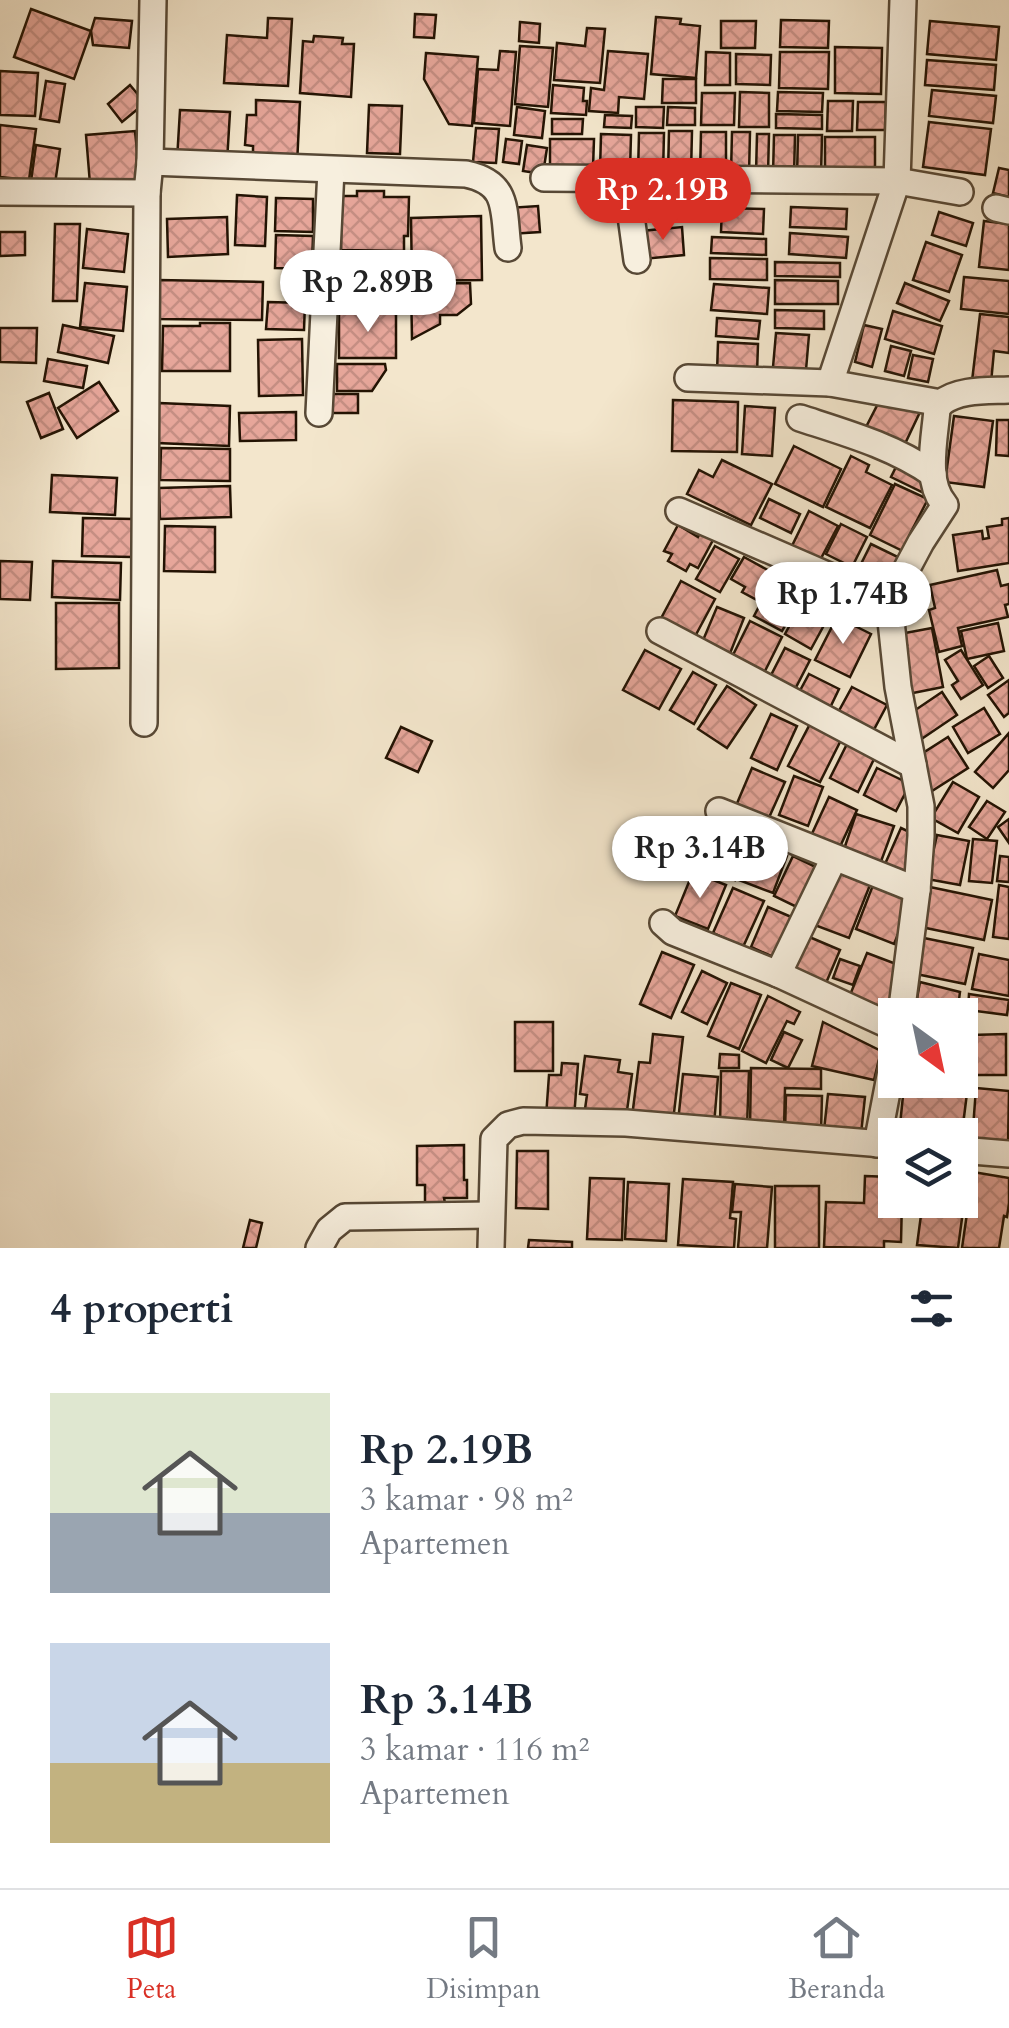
<!DOCTYPE html>
<html lang="id">
<meta charset="utf-8">
<style>
body{margin:0;font-family:Cardo,serif;background:#f2f2f3;color:#1f2937;height:100vh;display:flex;flex-direction:column;font-size:38px;white-space:nowrap}
*{box-sizing:border-box;margin:0}
p{font-size:32px;color:#747a83}
.icon{flex:none;width:55px;height:55px;fill:none;stroke:currentColor;stroke-width:2;stroke-linecap:round;stroke-linejoin:round}
.map{position:relative;height:1248px;overflow:hidden}
.sheet{display:flex;flex-direction:column;background:#fff;flex:1}
.sheet>*{flex:none}
.needle{width:65px;rotate:147deg}
.fabs{position:absolute;left:878px;top:998px;display:grid;gap:20px}
.fabs a{display:grid;place-items:center;width:100px;height:100px;border-radius:0px;background:#fff;box-shadow:0 10px 40px #0002;font-size:50px}
.price{position:absolute;translate:-50% -85px;padding:0 22px;border-radius:35px;background:#fff;color:#222;font-size:32px;line-height:65px;filter:drop-shadow(0 2px 5px #0008)}
.price::after{content:'';position:absolute;left:50%;top:60px;width:30px;height:22px;margin-left:-15px;background:inherit;clip-path:polygon(0 0,100% 0,50% 100%)}
.price.active{background:#d93025;color:#fff}
ul{padding:0;list-style:none}
li{display:flex;align-items:center;gap:30px;height:250px;padding:0 50px}
li span{display:grid;place-items:center;flex:none;width:280px;height:200px;border-radius:0px;color:#555}
li>.icon{margin-inline-start:auto}
span .icon{width:120px;height:120px;fill:#fffc;stroke-width:1}
li b{font-size:42px}
h2{display:flex;justify-content:space-between;align-items:center;height:120px;padding:0 50px;font-size:42px}
.tabs{display:flex;justify-content:space-around;align-items:center;height:140px;border-top:2px solid #e0e1e3;background:#fff;font-size:28px;color:#747a83}
.tabs a{display:grid;justify-items:center;gap:5px}
.tabs .active{color:#d93025}
.map>svg:first-child{display:block}
.building{fill:url(#building-cross-hatch);stroke:#231303;stroke-width:2.5}
.lines{fill:none;stroke-linecap:round;stroke-linejoin:round}
.minor-casing{stroke:#574835;stroke-width:30}
.minor{stroke:#f7efde;stroke-width:25}
</style>
<div class="map">
<svg width="1009" height="1248" viewBox="0 0 1009 1248">
<defs>
<pattern id="building-cross-hatch" width="8" height="8" patternUnits="userSpaceOnUse" patternTransform="scale(2.5)"><rect width="8" height="8" fill="#e6a69a"/><path d="M0 0l8 8M0 8l8-8" fill="none" stroke="#c58e83"/></pattern>
</defs>
<rect width="100%" height="100%" fill="#f3e6cc"/>
<filter id="stains"><feTurbulence type="fractalNoise" baseFrequency=".002" numOctaves="4"/><feColorMatrix values="0 0 0 0 .2 0 0 0 0 .09 0 0 0 0 .02 0 0 0 .5 -.17"/></filter>
<radialGradient id="worn" r=".72"><stop offset=".6" stop-color="#630" stop-opacity="0"/><stop offset="1" stop-color="#630" stop-opacity=".3"/></radialGradient>
<g class="building">
<polygon points="31,9 91,31 74,79 14,57"/>
<polygon points="415,14 436,15 434,38 414,37"/>
<polygon points="656,17 681,19 680,24 700,26 696,78 651,74"/>
<polygon points="95,18 132,21 129,48 93,45 91,31"/>
<polygon points="268,18 292,19 288,86 224,83 227,35 267,38"/>
<polygon points="781,20 829,21 828,48 780,47"/>
<polygon points="721,21 756,21 755,48 721,48"/>
<polygon points="930,21 999,27 996,60 927,54"/>
<polygon points="520,22 540,24 539,43 519,41"/>
<polygon points="587,28 605,29 600,83 554,80 557,43 585,46"/>
<polygon points="314,36 343,38 342,44 354,44 351,97 300,93 303,41 313,42"/>
<polygon points="520,46 553,48 548,107 515,104"/>
<polygon points="835,47 882,48 881,94 835,93"/>
<polygon points="500,51 516,52 510,126 474,123 478,69 498,70"/>
<polygon points="608,51 648,54 644,99 619,97 618,113 589,111 591,88 604,90"/>
<polygon points="706,52 730,53 730,85 705,85"/>
<polygon points="780,52 829,52 828,89 779,88"/>
<polygon points="426,53 478,57 472,126 449,124 424,79"/>
<polygon points="736,54 771,55 770,85 736,84"/>
<polygon points="927,60 996,65 994,90 925,85"/>
<polygon points="0,71 38,73 35,116 0,115"/>
<polygon points="663,79 696,79 696,103 662,103"/>
<polygon points="46,81 65,84 59,122 40,119"/>
<polygon points="130,85 145,103 122,122 108,104"/>
<polygon points="553,85 584,88 583,101 587,101 586,115 551,113"/>
<polygon points="932,90 996,96 993,123 929,116"/>
<polygon points="740,92 769,93 769,127 739,127"/>
<polygon points="778,92 823,93 822,112 777,111"/>
<polygon points="702,93 735,93 734,125 701,125"/>
<polygon points="256,100 300,102 297,165 253,162 253,146 245,145 247,115 256,115"/>
<polygon points="828,101 853,101 852,131 827,131"/>
<polygon points="858,102 886,102 885,130 857,130"/>
<polygon points="369,105 402,106 400,154 367,153"/>
<polygon points="517,107 545,111 542,138 514,135"/>
<polygon points="636,107 664,107 663,128 636,127"/>
<polygon points="668,107 695,108 695,125 667,125"/>
<polygon points="180,110 230,112 227,162 177,160"/>
<polygon points="776,114 822,115 822,129 776,128"/>
<polygon points="605,115 632,116 631,128 604,127"/>
<polygon points="552,119 583,119 582,134 552,134"/>
<polygon points="929,122 991,129 985,175 923,167"/>
<polygon points="0,125 36,129 29,180 0,177"/>
<polygon points="476,128 499,129 496,163 473,162"/>
<polygon points="135,131 140,180 90,184 86,135"/>
<polygon points="669,131 692,131 691,174 668,174"/>
<polygon points="701,132 726,132 726,174 700,174"/>
<polygon points="732,132 750,132 749,175 731,174"/>
<polygon points="639,133 664,133 663,174 638,174"/>
<polygon points="601,134 631,135 630,171 600,171"/>
<polygon points="757,134 769,134 768,174 756,174"/>
<polygon points="774,135 795,135 794,176 773,175"/>
<polygon points="798,135 822,135 821,176 797,176"/>
<rect x="825" y="137" width="50" height="37"/>
<polygon points="506,139 522,141 519,164 503,162"/>
<polygon points="550,139 594,139 593,168 550,167"/>
<polygon points="36,145 60,149 55,184 31,181"/>
<polygon points="527,145 547,148 543,174 523,171"/>
<polygon points="999,168 1009,170 1009,197 993,193"/>
<polygon points="357,191 384,191 384,197 409,197 408,236 404,236 404,251 341,250 341,234 337,233 337,209 342,209 343,196 357,196"/>
<polygon points="237,195 267,197 265,246 235,245"/>
<polygon points="276,198 313,199 313,232 275,231"/>
<polygon points="538,206 540,232 510,234 508,208"/>
<polygon points="791,207 847,209 846,229 790,227"/>
<polygon points="722,208 764,209 763,234 721,232"/>
<polygon points="939,212 973,223 966,246 932,235"/>
<polygon points="481,216 482,280 412,281 411,218"/>
<polygon points="227,217 228,254 168,257 167,219"/>
<polygon points="984,221 1009,224 1009,270 979,267"/>
<polygon points="55,224 80,224 77,301 53,301"/>
<polygon points="682,227 684,255 643,259 641,231"/>
<polygon points="87,229 128,234 124,272 83,268"/>
<polygon points="0,232 25,232 25,255 0,256"/>
<polygon points="790,233 848,237 846,258 789,254"/>
<polygon points="276,235 313,236 312,269 275,268"/>
<polygon points="712,237 766,239 766,255 711,253"/>
<polygon points="926,242 962,255 949,292 913,280"/>
<polygon points="710,258 767,259 767,280 710,279"/>
<polygon points="775,262 840,263 840,277 775,276"/>
<polygon points="343,266 403,267 402,302 341,300"/>
<polygon points="964,277 1009,281 1009,314 961,309"/>
<polygon points="158,280 263,282 262,320 157,319"/>
<polygon points="775,280 838,281 838,304 775,304"/>
<polygon points="85,283 127,287 123,331 80,327"/>
<polygon points="470,283 471,304 457,315 440,315 440,324 412,339 411,284"/>
<polygon points="905,283 949,301 940,321 897,303"/>
<polygon points="714,284 769,288 767,314 711,310"/>
<polygon points="268,302 305,303 304,330 266,329"/>
<polygon points="775,310 824,311 824,329 775,328"/>
<polygon points="893,311 942,326 934,354 885,339"/>
<rect x="339" y="312" width="57" height="46"/>
<polygon points="980,314 1009,317 1009,353 994,351 991,383 972,381"/>
<polygon points="717,318 760,321 758,339 716,336"/>
<polygon points="200,323 230,323 230,371 162,371 163,326 200,326"/>
<polygon points="63,325 114,336 108,363 58,352"/>
<polygon points="864,325 882,329 872,367 855,362"/>
<polygon points="0,328 37,328 36,363 0,362"/>
<polygon points="776,333 809,335 806,370 773,367"/>
<polygon points="302,339 303,395 259,396 258,340"/>
<polygon points="718,342 758,344 757,374 717,373"/>
<polygon points="891,346 911,351 904,376 885,371"/>
<polygon points="913,355 933,359 928,382 908,378"/>
<polygon points="48,359 87,366 83,388 44,381"/>
<polygon points="337,364 385,364 386,370 372,391 337,391"/>
<polygon points="99,382 118,411 77,438 58,408"/>
<polygon points="49,393 63,429 41,438 27,402"/>
<rect x="330" y="394" width="28" height="19"/>
<polygon points="883,394 920,412 903,448 865,429"/>
<polygon points="673,400 738,402 737,452 672,451"/>
<polygon points="159,403 230,406 229,446 157,443"/>
<polygon points="745,406 775,408 772,456 742,454"/>
<polygon points="296,412 296,440 240,441 239,413"/>
<polygon points="954,416 993,421 984,487 945,482"/>
<polygon points="997,420 1009,420 1009,456 996,455"/>
<polygon points="794,446 841,469 823,507 775,484"/>
<polygon points="161,448 230,449 230,481 160,480"/>
<polygon points="851,456 869,465 866,472 892,485 870,528 826,507"/>
<polygon points="722,460 772,484 751,525 687,494 699,470 713,477"/>
<polygon points="897,465 930,481 924,493 891,477"/>
<polygon points="52,475 117,478 115,515 50,512"/>
<polygon points="895,484 928,499 911,532 918,536 909,554 870,535"/>
<polygon points="230,486 231,517 160,519 159,488"/>
<polygon points="769,499 800,514 791,533 760,518"/>
<polygon points="809,511 838,526 818,564 790,550"/>
<polygon points="83,518 133,519 132,557 82,556"/>
<polygon points="1009,518 1009,563 958,571 953,535 982,531 983,539 989,538 987,527 1002,525 1002,519"/>
<polygon points="841,524 867,537 852,567 826,554"/>
<polygon points="678,525 698,537 700,533 713,540 698,568 690,564 686,571 668,561 672,554 664,551"/>
<polygon points="165,526 215,527 215,572 164,571"/>
<polygon points="871,544 900,558 882,595 853,580"/>
<polygon points="715,546 739,559 720,592 696,579"/>
<polygon points="744,557 773,573 757,600 742,592 745,587 731,579"/>
<polygon points="0,561 32,562 30,600 0,599"/>
<polygon points="53,561 121,563 120,600 52,597"/>
<polygon points="997,570 1001,586 1009,584 1009,604 1005,605 1008,617 958,628 962,646 939,652 929,610 935,608 930,585"/>
<polygon points="773,580 802,596 782,631 754,616"/>
<polygon points="681,581 715,599 692,642 658,624"/>
<polygon points="803,601 829,616 811,649 785,634"/>
<polygon points="56,603 119,603 119,668 56,669"/>
<polygon points="717,607 744,618 729,656 701,645"/>
<polygon points="837,617 871,634 850,677 815,660"/>
<polygon points="750,621 782,637 761,679 729,663"/>
<polygon points="998,623 1004,651 967,659 961,631"/>
<polygon points="932,628 943,687 903,695 895,647 907,645 905,633"/>
<polygon points="785,648 810,660 792,695 767,683"/>
<polygon points="645,650 681,669 659,709 623,690"/>
<polygon points="961,650 983,685 961,699 952,685 958,681 945,660"/>
<polygon points="989,656 1003,678 988,688 974,666"/>
<polygon points="693,672 716,685 694,724 670,710"/>
<polygon points="809,674 839,689 827,714 796,698"/>
<polygon points="1009,680 1009,713 1004,717 988,695"/>
<polygon points="727,686 756,705 727,748 698,729"/>
<polygon points="852,687 887,705 870,737 835,718"/>
<polygon points="942,692 957,715 920,740 905,717"/>
<polygon points="984,708 1000,734 968,753 953,727"/>
<polygon points="771,714 797,726 777,770 751,758"/>
<polygon points="810,724 841,740 820,782 788,766"/>
<polygon points="401,727 432,741 418,772 386,758"/>
<polygon points="1009,733 1009,770 993,788 975,772"/>
<polygon points="948,737 968,768 932,791 912,760"/>
<polygon points="847,744 875,757 858,792 830,778"/>
<polygon points="752,768 785,782 767,822 735,808"/>
<polygon points="877,768 910,784 896,811 864,795"/>
<polygon points="794,776 823,787 808,826 779,815"/>
<polygon points="953,782 979,797 958,833 931,818"/>
<polygon points="829,797 857,810 838,851 810,838"/>
<polygon points="987,801 1005,812 987,839 969,827"/>
<polygon points="856,814 894,826 879,867 842,855"/>
<polygon points="1009,819 1009,843 998,827"/>
<polygon points="712,828 750,843 735,880 698,865"/>
<polygon points="901,828 920,837 901,881 881,873"/>
<polygon points="937,835 969,841 960,885 927,879"/>
<polygon points="973,839 997,841 992,883 969,881"/>
<polygon points="754,843 787,856 773,893 739,880"/>
<polygon points="793,856 822,870 803,910 774,896"/>
<polygon points="1000,856 1009,857 1009,882 997,881"/>
<polygon points="833,871 870,885 849,938 812,924"/>
<polygon points="693,872 726,885 708,929 675,916"/>
<polygon points="875,880 914,895 894,944 856,929"/>
<polygon points="999,885 1009,887 1009,939 993,937"/>
<polygon points="930,887 992,900 984,940 921,927"/>
<polygon points="733,888 764,901 743,947 713,933"/>
<polygon points="768,907 796,919 778,959 751,947"/>
<polygon points="807,936 840,950 826,983 793,969"/>
<polygon points="924,938 973,948 965,984 916,974"/>
<polygon points="662,952 694,965 671,1018 640,1004"/>
<polygon points="867,953 904,967 887,1009 850,995"/>
<polygon points="979,954 1009,960 1009,996 972,989"/>
<polygon points="840,959 860,966 853,985 833,978"/>
<polygon points="702,971 727,983 707,1024 682,1012"/>
<polygon points="920,982 960,992 957,1015 914,1015"/>
<polygon points="731,983 761,995 739,1049 708,1036"/>
<polygon points="969,994 1009,1000 1007,1015 968,1010"/>
<polygon points="768,996 800,1012 794,1024 787,1021 766,1063 742,1051"/>
<rect x="515" y="1022" width="38" height="49"/>
<polygon points="823,1022 881,1051 874,1080 812,1066"/>
<polygon points="784,1032 802,1040 788,1068 771,1060"/>
<polygon points="653,1034 683,1037 673,1121 632,1117 639,1062 650,1063"/>
<polygon points="1006,1034 1006,1075 972,1075 971,1035"/>
<polygon points="720,1054 739,1055 739,1068 719,1068"/>
<polygon points="585,1056 620,1060 618,1072 632,1074 626,1118 612,1112 585,1109 587,1095 580,1094"/>
<polygon points="562,1063 578,1064 574,1119 546,1117 549,1075 561,1075"/>
<polygon points="751,1068 821,1069 821,1089 785,1088 784,1129 750,1128"/>
<polygon points="721,1071 749,1071 747,1127 720,1127"/>
<polygon points="683,1074 718,1077 714,1125 678,1122"/>
<polygon points="904,1086 967,1093 961,1141 960,1135 899,1135"/>
<polygon points="976,1088 1009,1091 1008,1145 972,1142"/>
<polygon points="828,1094 865,1097 861,1134 824,1130"/>
<polygon points="786,1095 822,1096 821,1132 785,1132"/>
<polygon points="464,1145 464,1180 467,1180 467,1198 444,1198 445,1203 425,1203 425,1185 417,1185 417,1146"/>
<polygon points="517,1151 548,1151 548,1209 516,1208"/>
<polygon points="973,1172 1009,1178 1009,1203 1007,1217 1004,1216 999,1248 962,1248"/>
<polygon points="960,1173 968,1174 958,1248 917,1245 923,1200 960,1200"/>
<polygon points="865,1176 891,1177 890,1193 895,1193 895,1200 902,1200 901,1242 884,1241 884,1248 824,1247 826,1202 864,1203"/>
<polygon points="590,1178 624,1179 622,1240 587,1239"/>
<polygon points="683,1179 733,1182 730,1218 736,1219 734,1248 678,1245"/>
<polygon points="628,1182 669,1184 666,1241 625,1239"/>
<polygon points="735,1184 772,1187 767,1248 738,1248 741,1212 732,1212"/>
<rect x="775" y="1186" width="44" height="62"/>
<polygon points="250,1220 262,1223 256,1248 243,1248"/>
<polygon points="529,1240 572,1242 572,1248 528,1248"/>
</g>
<g class="lines">
<defs>
<g id="minor">
<path d="M 150,162 L 466,174 C 510,183 503,211 508,248"/>
<polyline points="544,178 897,181 960,192"/>
<polyline points="626,179 637,260"/>
<polyline points="0,192 147,193"/>
<polyline points="996,208 1009,211"/>
<polyline points="688,378 830,383 897,181 903,0"/>
<path d="M 830,383 L 941,403 C 959,389 986,391 1009,390"/>
<polyline points="319,413 331,170"/>
<path d="M 800,418 C 846,433 893,446 933,474"/>
<polyline points="679,511 889,602"/>
<polyline points="660,631 913,765"/>
<polyline points="144,723 147,193 150,162 153,0"/>
<polyline points="719,811 917,890"/>
<polyline points="663,923 673,932 778,974 895,1028"/>
<polyline points="778,974 834,858"/>
<path d="M 901,1015 L 917,890 L 921,836 L 921,806 L 898,687 L 889,602 L 921,542 L 945,505 C 924,482 935,438 937,409 L 941,403"/>
<polyline points="877,1144 895,1050"/>
<polyline points="960,1150 1009,1154"/>
<polyline points="319,1248 329,1230 345,1217 490,1215"/>
<polyline points="491,1248 494,1139 508,1125 523,1121 626,1123 895,1145"/>
</g>
</defs>
<use href="#minor" class="minor-casing"/>
<use href="#minor" class="minor"/>
</g>
<rect width="100%" height="100%" filter="url(#stains)"/>
<rect width="100%" height="100%" fill="url(#worn)"/>
</svg>
<div class="fabs">
<a><svg class="needle" viewBox="-14 -14 28 28"><path d="M0-13l5 13h-10z" fill="#e53935"/><path d="M0 13l5-13h-10z" fill="#747a83"/></svg></a>
<a><svg class="icon" aria-label="layers" viewBox="0 0 24 24"><path d="M12 4l9 5-9 5-9-5zM3 14l9 5 9-5"/></svg></a>
</div>
<b class="price active" style="left:663px;top:243px">Rp 2.19B</b>
<b class="price" style="left:368px;top:335px">Rp 2.89B</b>
<b class="price" style="left:843px;top:647px">Rp 1.74B</b>
<b class="price" style="left:700px;top:901px">Rp 3.14B</b>
</div>
<section class="sheet">
<h2>4 properti<svg class="icon" aria-label="filters" viewBox="0 0 24 24"><path d="M4 7h16M4 17h16"/><circle cx="9" cy="7" r="2"/><circle cx="15" cy="17" r="2"/></svg></h2>
<ul>
<li><span style="background:linear-gradient(#dfe7d0 60%,#9aa5b1 0)"><svg class="icon" aria-label="home" viewBox="0 0 24 24"><path d="M3 11l9-7 9 7M6 9v11h12V9"/></svg></span><div><b>Rp 2.19B</b><p>3 kamar · 98 m²</p><p>Apartemen</p></div></li>
<li><span style="background:linear-gradient(#c9d6e8 60%,#c2b280 0)"><svg class="icon" aria-label="home" viewBox="0 0 24 24"><path d="M3 11l9-7 9 7M6 9v11h12V9"/></svg></span><div><b>Rp 3.14B</b><p>3 kamar · 116 m²</p><p>Apartemen</p></div></li>
</ul>
</section>
<nav class="tabs">
<a class="active"><svg class="icon" aria-label="map" viewBox="0 0 24 24"><path d="M3 6l6-2 6 2 6-2v14l-6 2-6-2-6 2zM9 4v14M15 6v14"/></svg>Peta</a>
<a><svg class="icon" aria-label="saved" viewBox="0 0 24 24"><path d="M7 4h10v16l-5-4-5 4z"/></svg>Disimpan</a>
<a><svg class="icon" aria-label="home" viewBox="0 0 24 24"><path d="M3 11l9-7 9 7M6 9v11h12V9"/></svg>Beranda</a>
</nav>
